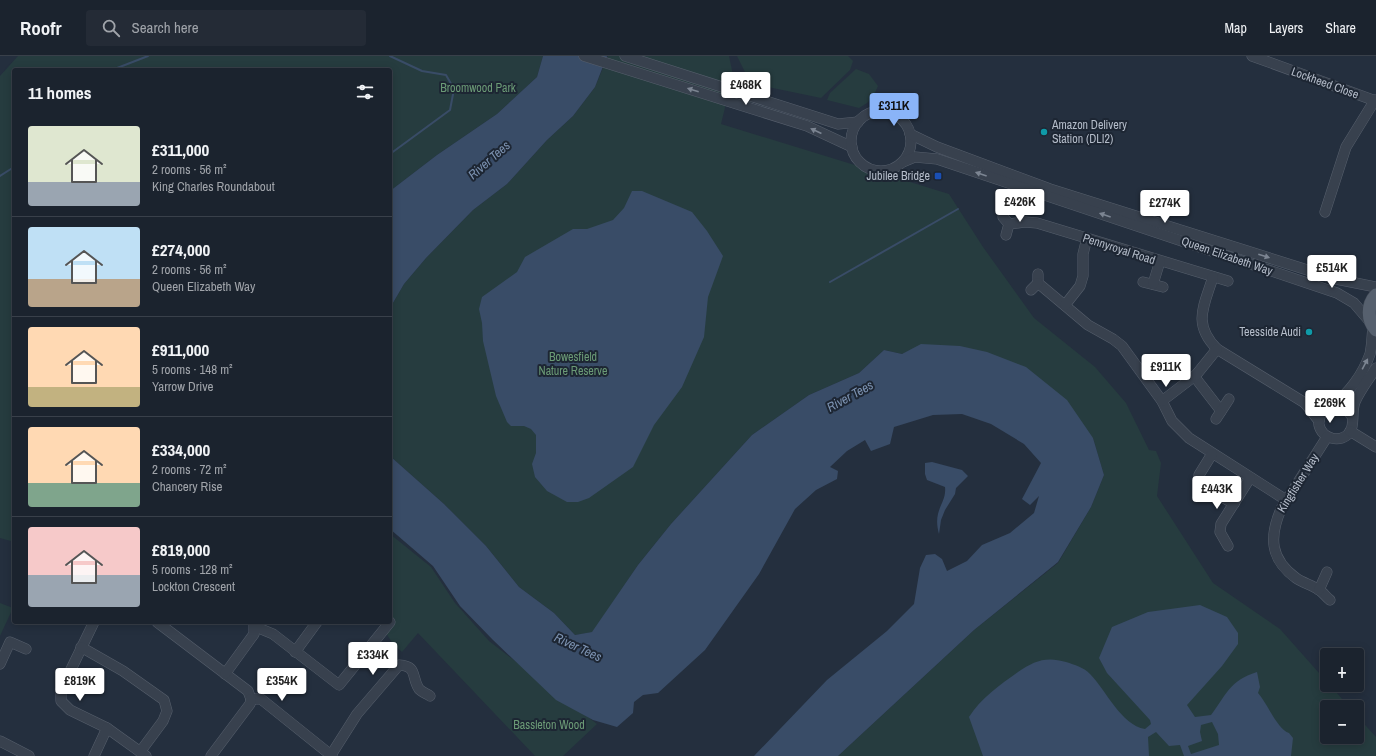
<!DOCTYPE html>
<meta charset="utf-8">
<style>
body{margin:0;font-family:"Archivo Narrow",sans-serif;background:#242b36;color:#f1f3f6;height:100vh;display:flex;flex-direction:column;font-size:15px;white-space:nowrap}
*{box-sizing:border-box;margin:0}
p{font-size:13px;color:#a0a4aa}
.icon{flex:none;width:22px;height:22px;fill:none;stroke:currentColor;stroke-width:2;stroke-linecap:round;stroke-linejoin:round}
.map{position:relative;flex:1;overflow:hidden}
.panel{position:absolute;left:12px;top:12px;width:380px;height:556px;display:flex;flex-direction:column;background:#1b232e;border-radius:4px;box-shadow:0 2px 10px #0003,0 0 0 1px #39404a}
.panel>*{flex:none}
.buttons{position:absolute;left:1320px;top:592px;display:grid;gap:8px}
.buttons a{display:grid;place-items:center;width:44px;height:44px;border-radius:4px;background:#1b232e;box-shadow:0 2px 10px #0003,0 0 0 1px #39404a;font-size:20px}
.price{position:absolute;translate:-50% -34px;padding:0 9px;border-radius:4px;background:#fff;color:#222;font-size:13px;line-height:26px;filter:drop-shadow(0 1px 2px #0008)}
.price::after{content:'';position:absolute;left:50%;top:24px;width:12px;height:9px;margin-left:-6px;background:inherit;clip-path:polygon(0 0,100% 0,50% 100%)}
.price.active{background:#8ab4f8;color:#111}
ul{padding:0;list-style:none}
li{display:flex;align-items:center;gap:12px;height:100px;padding:0 16px}
li+li{border-top:1px solid #39404a}
li span{display:grid;place-items:center;flex:none;width:112px;height:80px;border-radius:4px;color:#555}
li>.icon{margin-inline-start:auto}
span .icon{width:48px;height:48px;fill:#fffc;stroke-width:1}
li b{font-size:17px}
h2{display:flex;justify-content:space-between;align-items:center;height:48px;padding:0 16px;font-size:17px}
header{display:flex;align-items:center;gap:24px;box-sizing:border-box;height:56px;padding:0 20px;background:#1b232e;border-bottom:1px solid #39404a}
header strong{font-size:19px}
nav{display:flex;gap:22px;margin-inline-start:auto;font-size:14px}
.search{width:280px;height:36px;background:#242b36;display:flex;align-items:center;gap:10px;box-sizing:border-box;padding:0 14px;border-radius:4px;color:#a0a4aa;font-size:15px}
.map>svg:first-child{display:block}
.green{fill:#263c3f}
.water{fill:#394c67;fill-rule:evenodd}
.lines{fill:none;stroke-linecap:round;stroke-linejoin:round}
.stream{stroke:#394c67;stroke-width:2}
.minor-casing{stroke:#565f6c;stroke-width:11}
.major-casing{stroke:#414a57;stroke-width:14}
.minor{stroke:#38414e;stroke-width:10}
.major{stroke:#56606e;stroke-width:13}
.oneway{fill:#7c8592}
.culture-dot{fill:#0f9aa8;stroke:#1d2633;stroke-width:1.5}
.transit-dot{fill:#1a4fb4;stroke:#1d2633;stroke-width:1.5}
.labels{text-anchor:middle;dominant-baseline:central;stroke-width:4;stroke-linejoin:round;paint-order:stroke}
.street-label{font-size:12px;fill:#b4bcc9;stroke:#1d2633}
.park-label{font-size:12px;fill:#6b9a76;stroke:#1d2633}
.poi-label{font-size:12px;fill:#b4bcc9;stroke:#1d2633;text-anchor:end}
.water-label{font-size:13px;font-style:italic;fill:#7c92b1;stroke:#1d2633}
</style>
<header>
<strong>Roofr</strong>
<div class="search"><svg class="icon" aria-label="search" viewBox="0 0 24 24"><circle cx="10" cy="10" r="6"/><path d="M15 15l6 6"/></svg>Search here</div>
<nav><a>Map</a><a>Layers</a><a>Share</a></nav>
</header>
<div class="map">
<svg width="1376" height="700" viewBox="0 0 1376 700">
<rect width="100%" height="100%" fill="#242f3e"/>
<g class="green">
<polygon points="18,0 543,0 537,21 497,58 437,99 390,135 390,14 14,14 14,486 0,482 0,20"/>
<polygon points="608,0 729,0 733,19 721,68 949,138 983,191 1034,262 1095,311 1126,347 1149,394 1156,395 1161,407 1157,440 1213,527 1280,573 1327,626 1327,629 1330,629 1349,651 1327,651 1327,681 1357,681 1357,660 1376,681 1376,700 838,700 974,574 1058,507 1091,451 1104,419 1093,382 913,293 902,298 884,294 859,317 809,339 752,379 671,468 638,509 593,576 575,579 554,557 519,531 486,490 444,448 390,400 390,252 404,228 426,202 473,154 507,128 547,84 573,60 595,31"/>
<polygon points="737,0 848,0 853,5 850,14 821,42 754,28 745,16"/>
<polygon points="856,13 869,18 878,30 873,41 867,47 859,52 827,44 830,37"/>
<polygon points="390,478 431,511 455,547 489,585 597,668 563,700 535,700 418,577 402,596 393,588 379,566 390,566"/>
<polygon points="0,547 13,552 0,580"/>
</g>
<g class="water">
<polygon points="543,0 607,0 595,31 573,60 547,84 507,128 473,154 426,202 404,228 390,252 390,135 437,99 497,58 537,21"/>
<polygon points="632,135 642,135 692,156 707,175 723,200 708,241 704,281 682,331 654,369 633,411 589,442 578,446 567,446 547,435 535,421 532,408 536,397 536,379 531,373 524,370 511,370 507,366 496,340 483,285 482,267 479,253 482,241 517,216 525,201 573,173 587,173 613,164 624,152"/>
<polygon points="921,288 960,290 987,296 1026,311 1067,344 1093,382 1104,419 1091,451 1058,506 974,574 838,700 754,700 827,624 887,575 914,548 920,512 926,499 935,498 942,503 947,515 967,505 982,489 1010,477 1034,457 1039,440 1030,449 1022,443 1041,407 1024,388 991,368 962,358 933,359 894,371 890,388 871,395 865,384 847,395 830,411 838,415 837,423 816,434 795,453 759,518 705,594 658,637 643,639 634,646 633,657 617,671 593,664 556,644 493,584 460,550 433,510 390,473 390,400 444,448 486,490 519,531 554,557 575,579 592,576 638,509 671,468 752,379 809,339 859,317 884,294 902,298"/>
<path d="M 932,406 L 962,414 L 968,420 L 956,432 L 955,438 L 945,454 L 941,464 L 939,478 C 932,453 947,448 945,431 L 927,424 L 925,418 L 925,407 Z"/>
<path d="M 1200,549 L 1227,561 L 1238,577 L 1238,588 L 1222,610 L 1187,649 L 1195,661 L 1211,659 C 1227,638 1229,625 1257,616 L 1260,631 L 1258,637 C 1267,647 1278,674 1289,677 L 1293,682 L 1291,700 L 1184,700 L 1180,689 L 1169,690 L 1156,676 L 1148,681 L 1149,700 L 983,700 L 969,661 C 980,643 1001,628 1018,616 C 1034,605 1046,600 1066,606 C 1075,609 1083,611 1090,618 C 1106,634 1121,669 1145,673 L 1151,668 L 1150,664 L 1107,617 L 1099,602 L 1112,571 L 1148,556 ZM 1212,666 L 1218,678 L 1219,689 L 1191,698 L 1188,690 L 1202,685 L 1200,676 L 1201,669 Z"/>
</g>
<g class="lines">
<g class="stream">
<polyline points="112,14 148,0"/>
<polyline points="390,98 450,54 454,33 446,19 422,15 390,0"/>
<polyline points="0,120 14,111"/>
<polyline points="830,226 958,153"/>
</g>
<defs>
<g id="minor">
<polyline points="584,0 807,70 852,91"/>
<polyline points="625,0 838,68 858,66"/>
<polyline points="1252,0 1376,45"/>
<circle cx="881" cy="85" r="30"/>
<polyline points="910,78 937,91 1050,133 1336,223 1376,231"/>
<polyline points="903,106 915,101 937,103 1337,237 1354,247 1371,267"/>
<polyline points="1325,156 1346,91 1375,44"/>
<polyline points="1003,161 1009,168 1006,179"/>
<polyline points="1009,168 1025,166 1037,167 1228,225"/>
<polyline points="1038,218 1038,227 1088,269 1113,283 1122,290 1162,345 1172,365 1189,382 1286,444"/>
<path d="M 1213,221 C 1204,250 1192,268 1217,293 L 1305,347"/>
<polyline points="1143,226 1163,231"/>
<polyline points="1153,228 1160,205"/>
<polyline points="1031,234 1038,227"/>
<polyline points="1065,249 1080,230 1083,220 1083,198 1087,182"/>
<polyline points="1194,320 1221,355"/>
<polyline points="1162,345 1196,319 1217,293"/>
<path d="M 1333,349 C 1349,337 1363,318 1370,298 C 1372,290 1372,279 1373,270"/>
<path d="M 1352,360 C 1349,357 1347,353 1343,351 C 1332,345 1317,356 1319,369 C 1322,383 1341,388 1350,376 C 1355,368 1351,356 1355,346 C 1360,334 1369,323 1376,312"/>
<polyline points="1216,363 1229,343"/>
<polyline points="1319,365 1305,347 1329,351"/>
<polyline points="1350,375 1376,391"/>
<path d="M 1327,381 L 1281,453 C 1269,481 1270,503 1296,522 C 1303,527 1312,529 1319,534 C 1323,536 1326,541 1330,544"/>
<polyline points="1212,398 1199,419 1199,427 1234,448"/>
<polyline points="1228,490 1220,476 1221,468 1250,422"/>
<polyline points="1319,534 1327,516"/>
<polyline points="94,566 61,634 61,645 70,654 107,672 146,700"/>
<polyline points="157,566 248,635 251,643"/>
<polyline points="256,571 273,578 339,629 390,566"/>
<polyline points="81,591 123,615 164,644 167,655 163,665 140,696"/>
<polyline points="295,596 317,566"/>
<polyline points="0,608 10,586 26,593"/>
<polyline points="225,618 254,578 254,566"/>
<polyline points="251,643 261,643 332,700"/>
<polyline points="0,685 29,700"/>
<path d="M 331,699 L 357,658 L 399,609 C 418,610 411,621 419,633 C 422,636 427,638 430,640"/>
<polyline points="94,700 107,672"/>
<polyline points="211,700 250,648 251,643"/>
</g>
<path id="major" d="M 1376,239 C 1367,249 1367,264 1376,274"/>
</defs>
<use href="#minor" class="minor-casing"/>
<use href="#major" class="major-casing"/>
<use href="#minor" class="minor"/>
<use href="#major" class="major"/>
</g>
<defs><path id="oneway-solid" d="M-6-.8H1V-3.2L6.5 0L1 3.2V.8H-6Z"/></defs>
<g class="oneway">
<use href="#oneway-solid" transform="translate(693 34) rotate(-162)"/>
<use href="#oneway-solid" transform="translate(816 75) rotate(-155)"/>
<use href="#oneway-solid" transform="translate(981 118) rotate(-161)"/>
<use href="#oneway-solid" transform="translate(1105 159) rotate(-161)"/>
<use href="#oneway-solid" transform="translate(1264 200) rotate(18)"/>
<use href="#oneway-solid" transform="translate(1365 308) rotate(-62)"/>
</g>
<g class="culture-dot">
<circle cx="1044" cy="76" r="4"/>
<circle cx="1309" cy="276" r="4"/>
</g>
<rect class="transit-dot" x="934" y="116" width="8" height="8" rx="2"/>
<g class="labels">
<g class="street-label">
<text transform="translate(1325 27) rotate(20)">Lockheed Close</text>
<text transform="translate(1119 193) rotate(18)">Pennyroyal Road</text>
<text transform="translate(1227 200) rotate(19)">Queen Elizabeth Way</text>
<text transform="translate(1298 427) rotate(-58)">Kingfisher Way</text>
</g>
<g class="park-label">
<text x="478" y="32">Broomwood Park</text>
<text x="573" y="301">Bowesfield<tspan x="573" dy="14">Nature Reserve</tspan></text>
<text x="549" y="669">Bassleton Wood</text>
</g>
<g class="poi-label">
<text x="1052" y="69" text-anchor="start">Amazon Delivery<tspan x="1052" dy="14">Station (DLI2)</tspan></text>
<text x="930" y="120">Jubilee Bridge</text>
<text x="1301" y="276">Teesside Audi</text>
</g>
<g class="water-label">
<text transform="translate(489 104) rotate(-41)">River Tees</text>
<text transform="translate(850 340) rotate(-29)">River Tees</text>
<text transform="translate(578 591) rotate(25)">River Tees</text>
</g>
</g>
</svg>
<div class="buttons">
<a>+</a>
<a>−</a>
</div>
<b class="price" style="left:746px;top:50px">£468K</b>
<b class="price active" style="left:894px;top:71px">£311K</b>
<b class="price" style="left:1020px;top:167px">£426K</b>
<b class="price" style="left:1165px;top:168px">£274K</b>
<b class="price" style="left:1332px;top:233px">£514K</b>
<b class="price" style="left:1166px;top:332px">£911K</b>
<b class="price" style="left:1330px;top:368px">£269K</b>
<b class="price" style="left:1217px;top:454px">£443K</b>
<b class="price" style="left:373px;top:620px">£334K</b>
<b class="price" style="left:80px;top:646px">£819K</b>
<b class="price" style="left:282px;top:646px">£354K</b>
<section class="panel">
<h2>11 homes<svg class="icon" aria-label="filters" viewBox="0 0 24 24"><path d="M4 7h16M4 17h16"/><circle cx="9" cy="7" r="2"/><circle cx="15" cy="17" r="2"/></svg></h2>
<ul>
<li><span style="background:linear-gradient(#dfe7d0 70%,#9aa5b1 0)"><svg class="icon" aria-label="home" viewBox="0 0 24 24"><path d="M3 11l9-7 9 7M6 9v11h12V9"/></svg></span><div><b>£311,000</b><p>2 rooms · 56 m²</p><p>King Charles Roundabout</p></div></li>
<li><span style="background:linear-gradient(#bfe0f5 65%,#b9a48a 0)"><svg class="icon" aria-label="home" viewBox="0 0 24 24"><path d="M3 11l9-7 9 7M6 9v11h12V9"/></svg></span><div><b>£274,000</b><p>2 rooms · 56 m²</p><p>Queen Elizabeth Way</p></div></li>
<li><span style="background:linear-gradient(#ffd9b3 75%,#c2b280 0)"><svg class="icon" aria-label="home" viewBox="0 0 24 24"><path d="M3 11l9-7 9 7M6 9v11h12V9"/></svg></span><div><b>£911,000</b><p>5 rooms · 148 m²</p><p>Yarrow Drive</p></div></li>
<li><span style="background:linear-gradient(#ffd9b3 70%,#7fa58c 0)"><svg class="icon" aria-label="home" viewBox="0 0 24 24"><path d="M3 11l9-7 9 7M6 9v11h12V9"/></svg></span><div><b>£334,000</b><p>2 rooms · 72 m²</p><p>Chancery Rise</p></div></li>
<li><span style="background:linear-gradient(#f6c9c9 60%,#9aa5b1 0)"><svg class="icon" aria-label="home" viewBox="0 0 24 24"><path d="M3 11l9-7 9 7M6 9v11h12V9"/></svg></span><div><b>£819,000</b><p>5 rooms · 128 m²</p><p>Lockton Crescent</p></div></li>
</ul>
</section>
</div>
